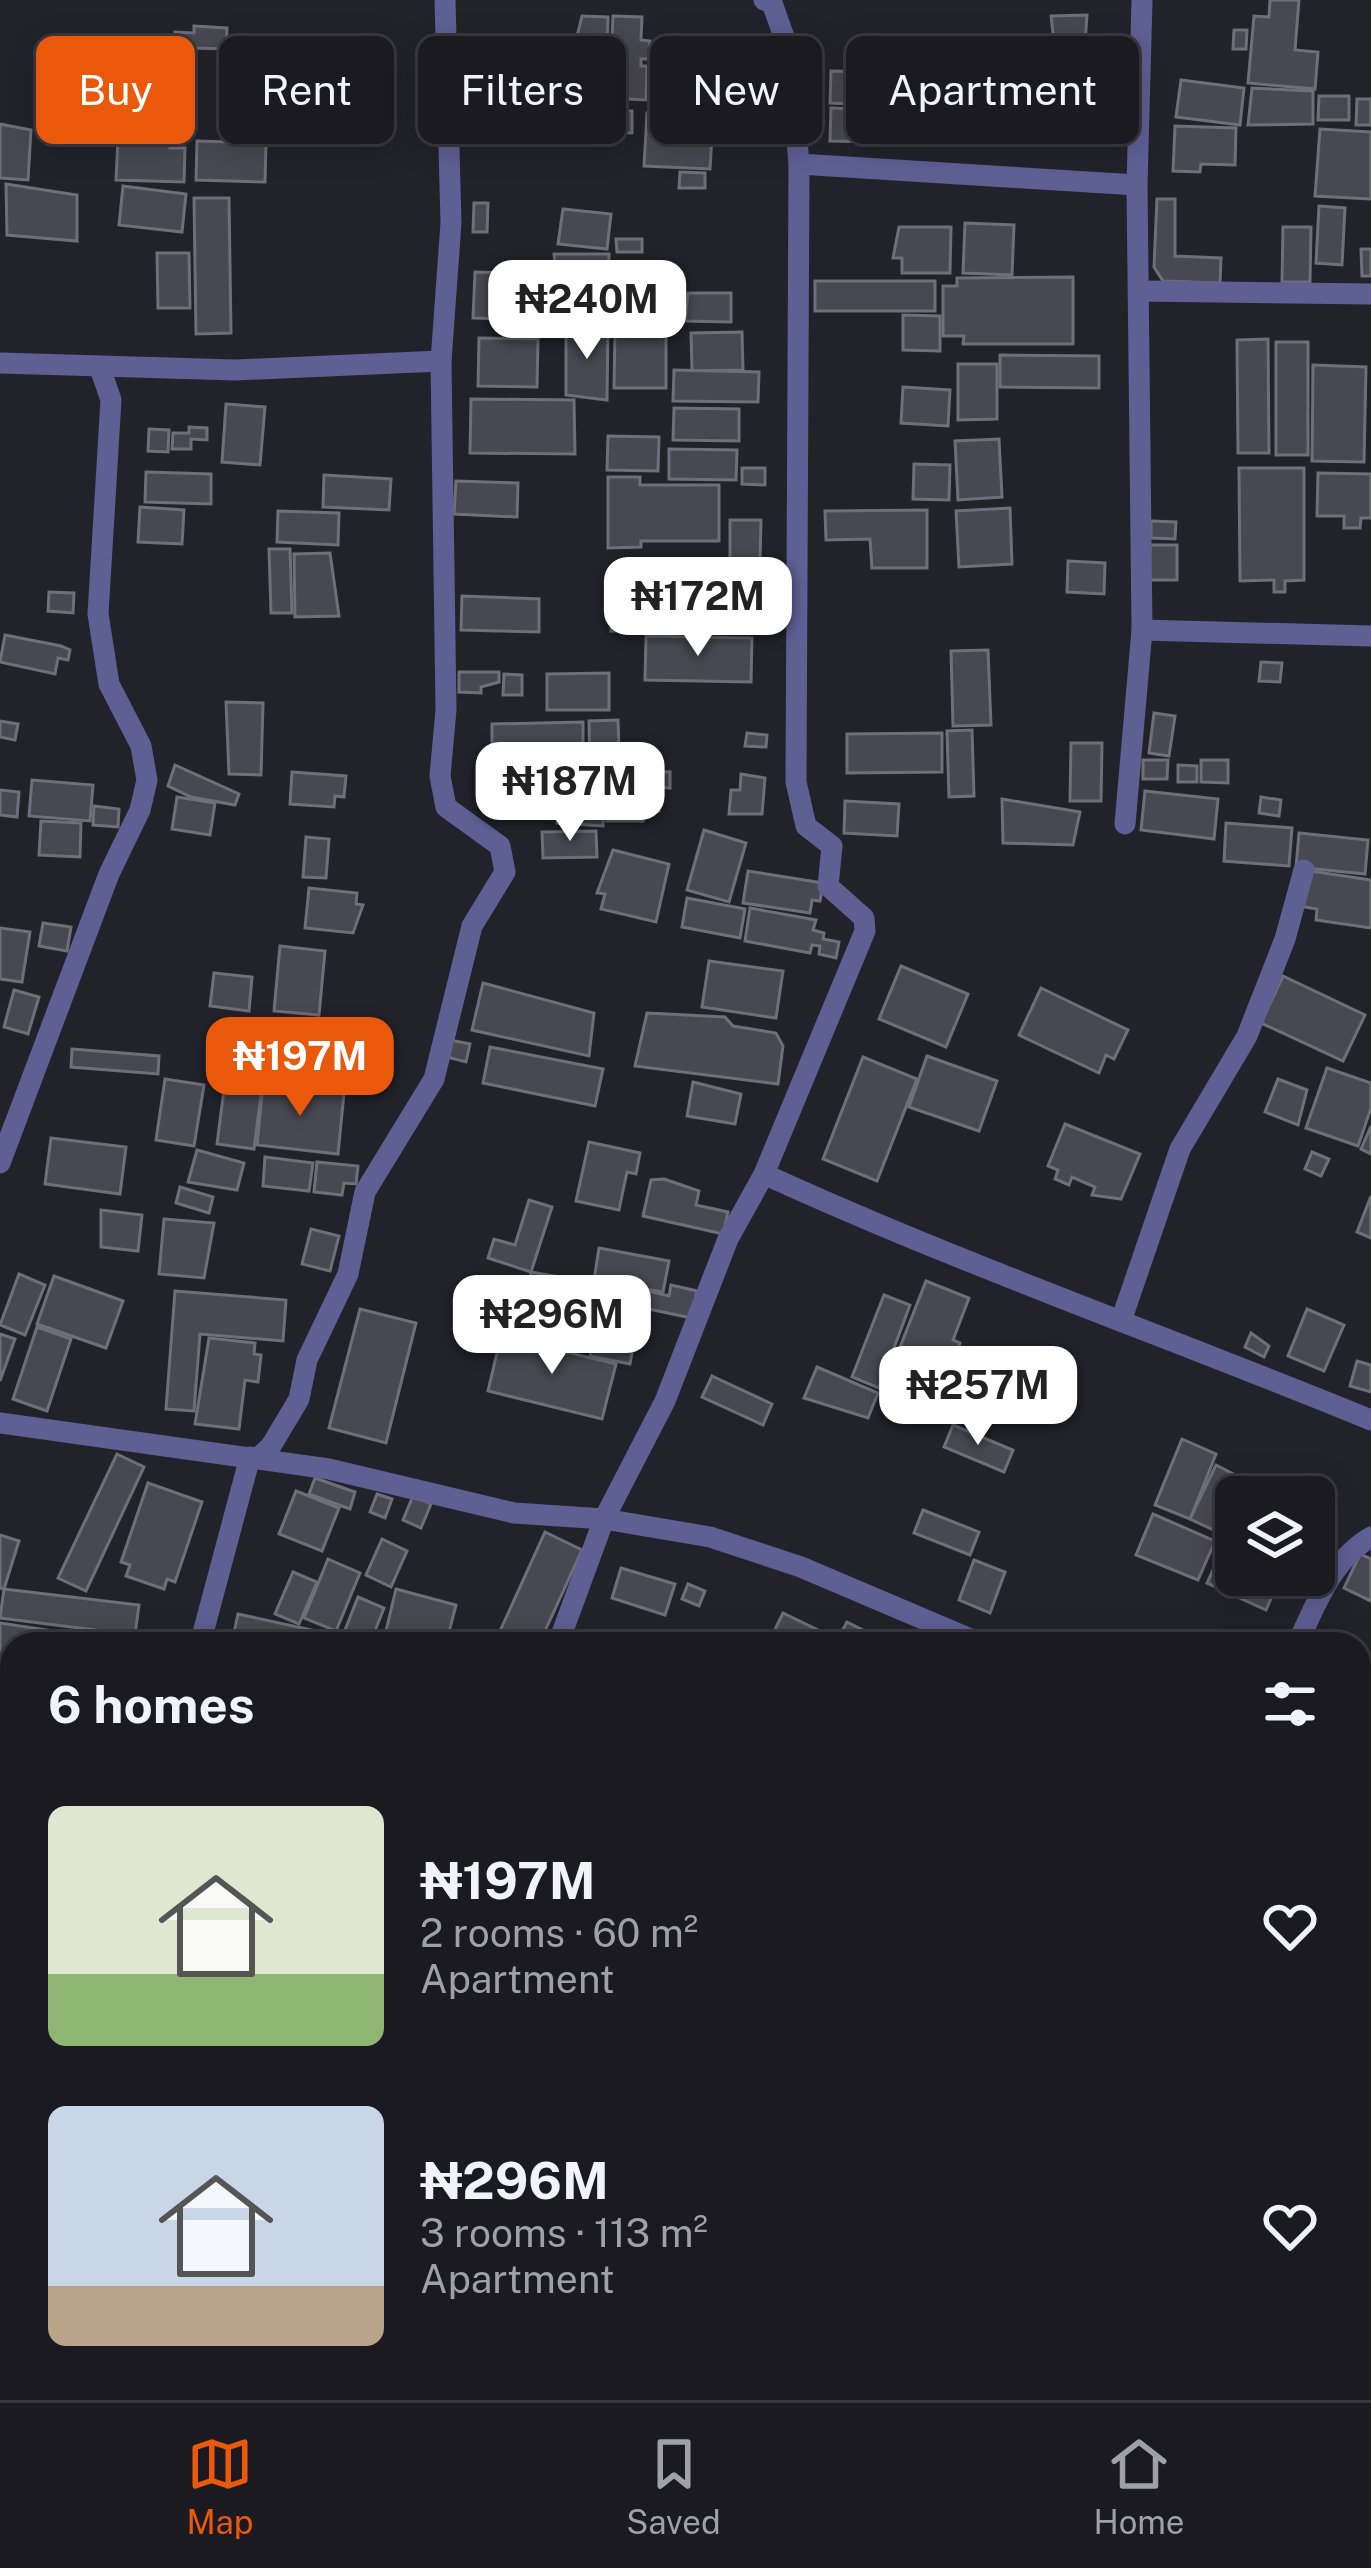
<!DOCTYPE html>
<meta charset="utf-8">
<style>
body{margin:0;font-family:"Public Sans",sans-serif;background:#232329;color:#f1f3f6;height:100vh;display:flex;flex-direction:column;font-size:45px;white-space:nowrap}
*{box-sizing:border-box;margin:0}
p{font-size:39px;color:#9fa1a5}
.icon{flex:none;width:66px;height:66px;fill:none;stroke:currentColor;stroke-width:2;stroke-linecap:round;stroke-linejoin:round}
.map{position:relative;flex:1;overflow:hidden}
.details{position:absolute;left:0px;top:1632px;width:1371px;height:768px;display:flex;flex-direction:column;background:#1a1a20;border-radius:36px 36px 0 0;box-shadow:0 6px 30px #0003,0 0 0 3px #38383e}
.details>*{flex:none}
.guide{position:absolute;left:36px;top:36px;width:1299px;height:108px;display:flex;gap:24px}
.tools{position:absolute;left:1215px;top:1476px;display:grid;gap:24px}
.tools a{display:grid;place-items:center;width:120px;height:120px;border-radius:18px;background:#1a1a20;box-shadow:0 6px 30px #0003,0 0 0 3px #38383e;font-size:60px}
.price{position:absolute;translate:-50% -102px;padding:0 27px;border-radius:24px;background:#fff;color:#222;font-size:39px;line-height:78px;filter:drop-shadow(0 3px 6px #0008)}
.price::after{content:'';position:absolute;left:50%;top:72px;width:36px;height:27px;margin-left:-18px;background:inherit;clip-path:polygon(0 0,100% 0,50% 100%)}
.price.on{background:#ea580c;color:#fff}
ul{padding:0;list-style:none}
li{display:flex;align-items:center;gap:36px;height:300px;padding:0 48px}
li span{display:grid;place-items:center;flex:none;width:336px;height:240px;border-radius:18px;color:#555}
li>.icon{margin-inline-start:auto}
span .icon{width:144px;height:144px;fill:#fffc;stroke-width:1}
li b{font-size:51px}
h2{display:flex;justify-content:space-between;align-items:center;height:144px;padding:0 48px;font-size:51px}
.pill{padding:0 42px;border-radius:18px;background:#1a1a20;box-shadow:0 6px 30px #0003,0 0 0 3px #38383e;font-size:42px;line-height:108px}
.pill.on{background:#ea580c;color:#fff}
.menu{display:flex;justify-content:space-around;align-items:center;height:168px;border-top:3px solid #38383e;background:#1a1a20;font-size:33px;color:#9fa1a5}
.menu a{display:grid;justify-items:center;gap:6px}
.menu .on{color:#ea580c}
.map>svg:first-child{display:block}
.building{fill:#474851;stroke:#6e6f79;stroke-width:3}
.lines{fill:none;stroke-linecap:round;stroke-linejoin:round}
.street{stroke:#5e5f93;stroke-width:21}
</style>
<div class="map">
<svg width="1371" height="2400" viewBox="0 0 1371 2400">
<rect width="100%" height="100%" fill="#22222b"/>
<g class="building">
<polygon points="1270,0 1299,0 1295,50 1318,52 1315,89 1248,83 1254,16 1269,17"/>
<polygon points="1087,15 1084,57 1056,60 1051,16"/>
<polygon points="582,16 608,17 606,96 579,95 580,74 575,74 575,54 567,54 568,39 576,40"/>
<polygon points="613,16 642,17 641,40 650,41 649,59 641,59 641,66 647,66 646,100 609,98"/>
<polygon points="194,26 227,28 226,49 193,48 193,59 175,59 175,32 194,33"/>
<polygon points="1234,30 1247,30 1246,49 1233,49"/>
<polygon points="912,35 953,35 952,65 912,64"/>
<polygon points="244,42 269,43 268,80 244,79"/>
<polygon points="475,46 562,46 561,96 474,96"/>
<polygon points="831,71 880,72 879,105 830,103"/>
<polygon points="906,72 958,73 957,126 905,125"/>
<polygon points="649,74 711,77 710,102 648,99"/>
<polygon points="1181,80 1244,88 1240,125 1176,117"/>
<polygon points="1252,88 1313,91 1313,124 1248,125"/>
<polygon points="1319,96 1349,96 1349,120 1318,120"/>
<polygon points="526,98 591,98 591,134 534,134 535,119 526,119"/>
<polygon points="1357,99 1371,99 1371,125 1356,125"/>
<polygon points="601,105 615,105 614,137 601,137"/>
<polygon points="831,108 882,110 881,142 830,141"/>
<polygon points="619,111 632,111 632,133 618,132"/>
<polygon points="647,113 713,117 710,169 644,166"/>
<polygon points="0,124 31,130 28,180 0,178"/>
<polygon points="1175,126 1236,128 1235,165 1201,164 1200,172 1173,171"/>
<polygon points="1320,129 1371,132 1371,199 1315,196"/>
<polygon points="118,139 170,141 170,148 185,148 184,182 116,180"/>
<polygon points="197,141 266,143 265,182 196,180"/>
<polygon points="680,172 705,173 705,188 679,188"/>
<polygon points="6,184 77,195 77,241 7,235"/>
<polygon points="123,186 186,194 182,232 119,225"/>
<polygon points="194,198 229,198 231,333 196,334"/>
<polygon points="1157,199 1175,199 1175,256 1221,258 1220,283 1163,281 1154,267"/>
<polygon points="474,203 488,203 487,232 473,232"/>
<polygon points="1319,206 1345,208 1342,265 1316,263"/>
<polygon points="563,209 611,214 607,249 558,244"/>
<polygon points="965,223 1014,225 1012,275 963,273"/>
<polygon points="899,227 951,227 950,273 902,273 902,258 893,258"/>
<polygon points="1283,227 1311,227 1310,282 1282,282"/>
<polygon points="616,239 642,239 642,252 617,252"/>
<polygon points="1361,249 1371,249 1371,276 1362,276"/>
<polygon points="157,253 189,253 190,308 158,308"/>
<polygon points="554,254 609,254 609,318 560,319"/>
<polygon points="615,262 659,264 659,277 669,277 661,321 613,319"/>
<polygon points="475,272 550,274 549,320 473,318"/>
<polygon points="1073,277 1073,344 963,344 964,336 943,336 943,286 957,286 957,278"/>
<rect x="815" y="281" width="120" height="30"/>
<polygon points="688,293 731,293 731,322 685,321"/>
<polygon points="903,315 940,316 940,351 903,350"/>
<polygon points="566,326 608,326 607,400 566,395"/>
<polygon points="615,328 666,329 666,388 614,388"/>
<polygon points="742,332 743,370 692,371 691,333"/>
<polygon points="479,338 538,339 537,387 478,386"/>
<polygon points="1268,339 1269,453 1238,453 1237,340"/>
<rect x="1276" y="342" width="32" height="113"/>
<polygon points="1000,355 1099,356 1099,388 1000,387"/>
<polygon points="958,364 997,364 997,419 958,420"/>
<polygon points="1313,365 1366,367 1364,462 1312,461"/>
<polygon points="674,370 759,372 758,402 673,401"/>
<polygon points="903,387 950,390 948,426 901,423"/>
<polygon points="471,399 574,400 575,454 470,453"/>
<polygon points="226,404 265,407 260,465 222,462"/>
<polygon points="674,408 739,409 739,441 673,440"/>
<polygon points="189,427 207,428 207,440 191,439 191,449 172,449 173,433 189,433"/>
<polygon points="149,429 169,430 168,452 148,451"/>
<polygon points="608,436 659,437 658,471 607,470"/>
<polygon points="999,439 1002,497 958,500 955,441"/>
<polygon points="669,449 737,450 736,480 669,479"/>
<polygon points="914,464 950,465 949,500 913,499"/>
<polygon points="742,468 765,468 765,485 742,484"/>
<polygon points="1239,468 1304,468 1304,580 1285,581 1285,592 1274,592 1274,580 1240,581"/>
<polygon points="146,472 211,474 211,504 145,502"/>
<polygon points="1318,473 1371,474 1371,518 1361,518 1360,528 1344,528 1344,516 1317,516"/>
<polygon points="324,475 391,479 389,510 323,507"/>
<polygon points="608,477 640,477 640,485 719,485 719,541 641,541 641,547 608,548"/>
<polygon points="456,481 518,483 517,517 454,514"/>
<polygon points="140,507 184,510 182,544 138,542"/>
<polygon points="1010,508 1012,564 959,567 956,511"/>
<polygon points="927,510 927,568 872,568 870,539 826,540 825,511"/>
<polygon points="278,511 339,513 338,545 277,542"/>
<polygon points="730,520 761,520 760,559 730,559"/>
<polygon points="1151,521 1176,522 1175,539 1151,538"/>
<polygon points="1150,545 1177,545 1177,580 1149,580"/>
<polygon points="269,549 290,549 292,613 271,613"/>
<polygon points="330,553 339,616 295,617 294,554"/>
<polygon points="1068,561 1105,563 1104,594 1067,592"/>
<polygon points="613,573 646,574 645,631 611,631"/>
<polygon points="49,592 74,593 73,613 48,611"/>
<polygon points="462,596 539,599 539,632 461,630"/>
<polygon points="5,635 61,646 70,650 68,660 58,658 55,674 0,662"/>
<polygon points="646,636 752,638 751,682 645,680"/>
<polygon points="988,650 991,725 953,726 951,651"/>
<polygon points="1261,662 1282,663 1280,682 1259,681"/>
<polygon points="459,672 499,672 499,682 481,687 481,693 459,692"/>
<polygon points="609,673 609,710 547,710 547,674"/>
<polygon points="504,674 522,675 522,695 503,695"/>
<polygon points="226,702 263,703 261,775 229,774"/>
<polygon points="1154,713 1175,716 1169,756 1149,753"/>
<polygon points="618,720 620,775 590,776 589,721"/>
<polygon points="0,721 18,724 15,740 0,737"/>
<polygon points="583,722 583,778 491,779 492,773 483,773 483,758 492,758 492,724"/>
<polygon points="972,730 974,796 949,797 947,731"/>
<polygon points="747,733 767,735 766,747 745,746"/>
<polygon points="942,733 942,772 847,773 847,734"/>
<polygon points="1071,743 1102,743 1101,801 1070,801"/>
<polygon points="1143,760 1168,760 1167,779 1143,779"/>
<polygon points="1201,760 1228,760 1228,783 1201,782"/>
<polygon points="175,765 239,794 235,805 191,797 168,786"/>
<polygon points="1178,765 1197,766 1197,782 1178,782"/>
<polygon points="646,771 670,772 670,788 646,786"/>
<polygon points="292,772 346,776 344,797 335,796 334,807 290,804"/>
<polygon points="741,774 765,778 762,814 729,814 731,790 740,790"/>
<polygon points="32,780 93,785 90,821 29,816"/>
<polygon points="559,787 605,789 603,826 557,823"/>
<polygon points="607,788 659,788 659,811 643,811 643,821 607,821"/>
<polygon points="0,790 19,792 17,817 0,815"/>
<polygon points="1145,791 1218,799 1214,839 1141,830"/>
<polygon points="177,797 215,803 210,835 172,829"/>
<polygon points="1261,797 1281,800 1279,816 1259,813"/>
<polygon points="1002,799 1080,812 1073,845 1003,843"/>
<polygon points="845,801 899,804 897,836 844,833"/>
<polygon points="94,806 119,809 118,827 93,825"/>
<polygon points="41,821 81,823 80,857 39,855"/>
<polygon points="1226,823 1292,828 1289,866 1224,861"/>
<polygon points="704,830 746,843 729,902 687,890"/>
<polygon points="596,831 597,857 543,858 542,832"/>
<polygon points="1299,833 1368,840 1365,874 1296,867"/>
<polygon points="306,837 329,839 326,878 303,877"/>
<polygon points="613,850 669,864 656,922 601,909 605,894 597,893"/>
<polygon points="1304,870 1371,880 1371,928 1316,920 1317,909 1299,906"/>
<polygon points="748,871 823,883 820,901 812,900 810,913 743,903"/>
<polygon points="309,888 357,893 356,904 363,905 353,933 305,928"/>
<polygon points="687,898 745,909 740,938 682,927"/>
<polygon points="750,908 816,920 813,930 824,933 823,939 839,942 836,958 819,954 820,946 812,945 810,953 745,941"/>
<polygon points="43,923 71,927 67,951 39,946"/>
<polygon points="0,928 30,932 22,982 0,979"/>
<polygon points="280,946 325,951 319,1015 274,1011"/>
<polygon points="709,961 783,971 776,1018 702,1007"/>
<polygon points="901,966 968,994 946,1047 879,1019"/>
<polygon points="214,973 252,977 249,1011 210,1006"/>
<polygon points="1283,976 1365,1015 1343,1061 1261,1023"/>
<polygon points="483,983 594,1013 589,1056 472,1030"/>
<polygon points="1041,988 1128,1030 1114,1059 1106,1055 1099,1073 1019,1035"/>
<polygon points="14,990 39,997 28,1034 4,1027"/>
<polygon points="647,1013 725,1017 733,1026 776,1033 783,1046 778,1084 635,1066"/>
<polygon points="253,1019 286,1023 279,1083 247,1079"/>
<polygon points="450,1040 470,1044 466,1062 447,1057"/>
<polygon points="490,1047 603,1069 595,1106 483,1083"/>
<polygon points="72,1049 159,1056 158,1074 71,1067"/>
<polygon points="927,1056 997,1081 979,1131 909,1107"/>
<polygon points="863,1057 917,1079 877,1181 823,1159"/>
<polygon points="1327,1068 1371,1083 1371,1108 1358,1146 1306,1128"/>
<polygon points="165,1079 204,1085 194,1146 156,1140"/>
<polygon points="1278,1079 1307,1090 1298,1125 1265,1112"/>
<polygon points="225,1082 262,1087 254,1149 217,1144"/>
<polygon points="693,1082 741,1094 735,1124 687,1116"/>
<polygon points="263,1084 344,1093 338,1154 257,1145"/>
<polygon points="1065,1124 1140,1154 1121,1199 1092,1195 1095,1187 1072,1177 1069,1185 1055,1179 1058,1170 1048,1166"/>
<polygon points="1371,1126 1371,1154 1361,1149"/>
<polygon points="51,1138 126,1147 120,1194 45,1184"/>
<polygon points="589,1142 640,1153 636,1174 627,1172 619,1210 576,1201"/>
<polygon points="197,1150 244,1163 237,1190 188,1182"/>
<polygon points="1312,1152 1329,1159 1321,1176 1305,1169"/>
<polygon points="265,1157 313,1163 309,1191 263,1186"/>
<polygon points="317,1162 358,1166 356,1184 344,1183 342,1195 314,1192"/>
<polygon points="664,1179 699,1191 696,1205 728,1212 723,1234 643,1216 651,1180"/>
<polygon points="180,1187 213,1197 209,1213 176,1203"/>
<polygon points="1371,1196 1371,1238 1357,1232"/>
<polygon points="529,1200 552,1207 531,1272 488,1258 494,1239 515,1245"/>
<polygon points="101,1210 142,1215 138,1251 101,1247"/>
<polygon points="164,1219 214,1223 204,1278 159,1274"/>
<polygon points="311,1229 339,1236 330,1271 302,1264"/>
<polygon points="599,1248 669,1261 663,1292 594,1280"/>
<polygon points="531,1272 593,1283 587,1316 526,1302"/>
<polygon points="19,1274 45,1285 25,1335 0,1325"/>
<polygon points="54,1276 123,1301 106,1348 37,1324"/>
<polygon points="926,1281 969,1298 953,1340 960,1343 935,1408 884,1388"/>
<polygon points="671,1285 697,1291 691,1318 644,1308 648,1291 669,1296"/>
<polygon points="175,1291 286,1300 283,1341 200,1334 194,1411 166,1409"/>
<polygon points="884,1295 910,1305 879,1388 852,1377"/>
<polygon points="520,1305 584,1320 578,1350 514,1336"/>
<polygon points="360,1309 416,1323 386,1443 329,1428"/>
<polygon points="1307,1309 1344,1325 1324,1371 1288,1356"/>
<polygon points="597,1323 636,1331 630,1364 590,1356"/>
<polygon points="37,1327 71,1339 47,1411 13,1399"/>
<polygon points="1251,1333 1269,1346 1264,1357 1245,1347"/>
<polygon points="0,1334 15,1339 0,1381"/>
<polygon points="501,1336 616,1364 602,1419 488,1391"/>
<polygon points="209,1338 255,1343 254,1354 261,1355 258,1382 245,1380 239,1429 195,1424"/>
<polygon points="1357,1361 1371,1365 1371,1392 1350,1386"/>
<polygon points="817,1367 878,1393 868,1418 804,1398"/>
<polygon points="712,1376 772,1404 763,1425 702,1397"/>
<polygon points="953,1425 1013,1450 1004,1472 944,1447"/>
<polygon points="1182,1439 1216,1454 1190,1519 1155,1505"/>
<polygon points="117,1454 144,1467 86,1591 58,1578"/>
<polygon points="1216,1465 1245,1480 1220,1533 1190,1519"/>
<polygon points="315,1478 355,1492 350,1509 309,1494"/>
<polygon points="148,1483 202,1502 175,1582 167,1579 164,1589 126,1576 130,1565 121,1562"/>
<polygon points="296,1491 339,1508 322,1551 279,1534"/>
<polygon points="377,1494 392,1499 385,1518 370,1512"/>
<polygon points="413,1496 431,1504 421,1528 403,1520"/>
<polygon points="923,1510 979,1532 970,1555 914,1533"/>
<polygon points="1153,1514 1215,1541 1198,1580 1136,1555"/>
<polygon points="545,1532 582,1550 539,1644 528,1644 500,1631"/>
<polygon points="0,1535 19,1541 4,1589 0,1588"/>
<polygon points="382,1539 407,1551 391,1587 366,1575"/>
<polygon points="1226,1542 1236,1546 1236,1575 1281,1575 1266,1610 1207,1583"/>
<polygon points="1360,1554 1371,1559 1371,1601 1344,1588"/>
<polygon points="328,1559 360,1573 336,1631 304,1618"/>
<polygon points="974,1560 1005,1572 990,1613 959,1600"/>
<polygon points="621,1568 675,1584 665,1615 612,1598"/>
<polygon points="293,1572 317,1582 299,1624 275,1614"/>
<polygon points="688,1584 705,1591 699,1606 682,1599"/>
<polygon points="4,1589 139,1605 135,1635 0,1618"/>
<polygon points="396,1589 456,1605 446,1644 384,1639"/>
<polygon points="358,1597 384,1608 371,1641 345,1630"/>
<polygon points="783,1613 822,1632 816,1644 768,1644"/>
<polygon points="238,1614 367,1642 366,1644 232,1642"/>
<polygon points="847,1622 873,1635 869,1644 835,1644"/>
<polygon points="0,1623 133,1643 133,1644 12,1644 12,1661 0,1659"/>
<polygon points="1118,1634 1144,1644 1114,1644"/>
<polygon points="0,1824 12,1825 12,1868 0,1867"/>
<polygon points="1371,1847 1371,1883 1359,1877"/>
<polygon points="12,2170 12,2220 0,2221 0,2171"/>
<polygon points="12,2276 12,2307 0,2308 0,2277"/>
<polygon points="76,2388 208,2388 209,2399 77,2400"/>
<polygon points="348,2388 395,2388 396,2400 349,2400"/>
<polygon points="466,2388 498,2388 498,2400 467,2400"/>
<polygon points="824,2388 859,2388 852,2400"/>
<polygon points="1045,2388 1122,2388 1129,2391 1125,2400 1039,2400"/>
<polygon points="1233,2388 1287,2388 1282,2400 1262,2400"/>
<polygon points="1330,2388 1359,2388 1354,2398"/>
</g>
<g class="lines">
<g class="street">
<polyline points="764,0 772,3 789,51 799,164 1137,185"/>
<polyline points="1141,291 1371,294"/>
<polyline points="0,363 235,370 441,361"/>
<polyline points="1142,630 1371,636"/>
<polyline points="1125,824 1142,630 1137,185 1142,0"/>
<polyline points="0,1163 109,874 140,810 147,780 141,746 109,684 98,614 111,400 100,368"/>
<path d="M 764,1174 C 963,1265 1169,1337 1371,1420"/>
<polyline points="1121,1321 1180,1149 1247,1036 1285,939 1304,870"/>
<polyline points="0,1423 329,1469 514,1513 604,1519 710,1537 801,1567 982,1644"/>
<polyline points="258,1458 271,1446 299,1399 307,1360 348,1274 365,1192 434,1079 472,926 505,872 500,846 446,807 440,776 446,710 441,361 451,223 445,0"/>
<polyline points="200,1644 250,1457"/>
<polyline points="558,1644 604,1519 665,1401 728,1239 764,1174 865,931 864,918 828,886 832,846 806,826 796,782 799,164"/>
<path d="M 1297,1644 C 1316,1605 1331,1560 1371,1537"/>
<polyline points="1359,1777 1371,1782"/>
<polyline points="1359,2000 1371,1976"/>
<polyline points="0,2056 12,2030"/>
<polyline points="1359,2137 1371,2141"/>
<polyline points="247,2388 249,2400"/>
<polyline points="727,2388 750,2400"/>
<polyline points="1025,2400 1029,2388"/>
</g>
</g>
</svg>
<div class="tools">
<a><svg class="icon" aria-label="layers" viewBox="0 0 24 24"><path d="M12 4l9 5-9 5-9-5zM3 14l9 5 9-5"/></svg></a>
</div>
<b class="price" style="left:587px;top:362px">₦240M</b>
<b class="price" style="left:698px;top:659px">₦172M</b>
<b class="price" style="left:570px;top:844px">₦187M</b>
<b class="price on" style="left:300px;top:1119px">₦197M</b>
<b class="price" style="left:552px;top:1377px">₦296M</b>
<b class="price" style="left:978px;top:1448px">₦257M</b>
<div class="guide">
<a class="pill on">Buy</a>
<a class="pill">Rent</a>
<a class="pill">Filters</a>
<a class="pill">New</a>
<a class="pill">Apartment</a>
</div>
<section class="details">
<h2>6 homes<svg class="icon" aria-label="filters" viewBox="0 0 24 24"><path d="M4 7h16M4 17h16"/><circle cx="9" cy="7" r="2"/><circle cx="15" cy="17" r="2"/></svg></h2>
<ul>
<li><span style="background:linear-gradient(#dfe7d0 70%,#8fb573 0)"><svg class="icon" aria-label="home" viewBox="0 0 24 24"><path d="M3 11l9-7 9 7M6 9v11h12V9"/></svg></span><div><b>₦197M</b><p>2 rooms · 60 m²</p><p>Apartment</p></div><svg class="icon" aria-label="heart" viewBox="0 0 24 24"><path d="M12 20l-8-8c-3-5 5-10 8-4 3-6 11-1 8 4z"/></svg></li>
<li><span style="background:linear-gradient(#c9d6e8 75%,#b9a48a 0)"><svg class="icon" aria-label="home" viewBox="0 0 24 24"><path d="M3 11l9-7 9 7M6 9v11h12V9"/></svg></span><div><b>₦296M</b><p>3 rooms · 113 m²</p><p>Apartment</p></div><svg class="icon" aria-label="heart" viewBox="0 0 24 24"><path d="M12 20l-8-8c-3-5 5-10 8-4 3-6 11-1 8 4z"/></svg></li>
</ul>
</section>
</div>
<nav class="menu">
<a class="on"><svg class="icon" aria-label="map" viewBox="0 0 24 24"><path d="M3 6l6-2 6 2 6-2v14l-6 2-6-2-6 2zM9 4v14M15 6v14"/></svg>Map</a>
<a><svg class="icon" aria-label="saved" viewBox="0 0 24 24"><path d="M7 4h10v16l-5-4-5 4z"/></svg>Saved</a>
<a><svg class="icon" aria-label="home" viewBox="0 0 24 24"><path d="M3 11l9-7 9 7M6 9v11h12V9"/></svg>Home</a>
</nav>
